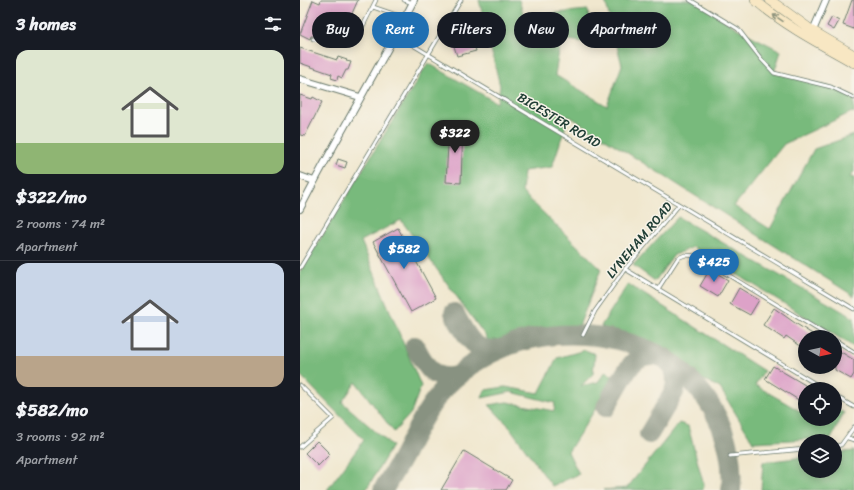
<!DOCTYPE html>
<meta charset="utf-8">
<style>
body{margin:0;font-family:Sriracha,sans-serif;background:#242831;color:#f1f3f6;height:100vh;display:flex;flex-direction:column;font-size:15px;white-space:nowrap}
*{box-sizing:border-box;margin:0}
p{font-size:13px;color:#9ea1a6}
.icon{flex:none;width:22px;height:22px;fill:none;stroke:currentColor;stroke-width:2;stroke-linecap:round;stroke-linejoin:round}
.map{position:relative;flex:1;overflow:hidden}
.side{display:flex;flex-direction:column;background:#171b24;width:300px}
.side>*{flex:none}
.guide{position:absolute;left:12px;top:12px;width:380px;height:36px;display:flex;gap:8px}
.needle{width:26px;rotate:98deg}
.tools{position:absolute;left:498px;top:330px;display:grid;gap:8px}
.tools a{display:grid;place-items:center;width:44px;height:44px;border-radius:50%;background:#171b24;box-shadow:0 2px 10px #0003;font-size:20px}
.price{position:absolute;translate:-50% -34px;padding:0 9px;border-radius:14px;background:#1f6fb2;color:#fff;font-size:13px;line-height:26px;filter:drop-shadow(0 1px 2px #0008)}
.price::after{content:'';position:absolute;left:50%;top:24px;width:12px;height:9px;margin-left:-6px;background:inherit;clip-path:polygon(0 0,100% 0,50% 100%)}
.price.active{background:#222;color:#fff}
ul{padding:0;list-style:none}
li{display:grid;align-content:center;gap:8px;height:212px;padding:0 16px}
li+li{border-top:1px solid #363941}
li span{display:grid;place-items:center;height:124px;border-radius:12px;color:#555}
li>.icon{margin-inline-start:auto}
span .icon{width:72px;height:72px;fill:#fffc;stroke-width:1}
li b{font-size:17px}
h2{display:flex;justify-content:space-between;align-items:center;height:48px;padding:0 16px;font-size:17px}
.pill{padding:0 14px;border-radius:18px;background:#171b24;box-shadow:0 2px 10px #0003;font-size:14px;line-height:36px}
.pill.active{background:#1f6fb2;color:#fff}
main{display:flex;flex:1;min-height:0}
.map>svg:first-child{display:block}
.forest{fill:#78ba7c;stroke:#4c7c58}
.lines{fill:none;stroke-linecap:round;stroke-linejoin:round}
.taxiway{stroke:#889281;stroke-width:20}
.building{fill:#dda2c8}
.lane-casing{stroke:#68786a;stroke-width:4.5}
.street-casing{stroke:#68786a;stroke-width:8}
.secondary-casing{stroke:#68786a;stroke-width:10}
.lane{stroke:#fff;stroke-width:3}
.street{stroke:#fff;stroke-width:6}
.secondary{stroke:#f8e7c3;stroke-width:9}
.oneway{stroke:#8c927c}
.labels{text-anchor:middle;dominant-baseline:central;stroke-width:3;stroke-linejoin:round;paint-order:stroke}
.street-label{font-size:13px;fill:#1f3d34;stroke:#f7f3e8}
</style>
<main>
<section class="side">
<h2>3 homes<svg class="icon" aria-label="filters" viewBox="0 0 24 24"><path d="M4 7h16M4 17h16"/><circle cx="9" cy="7" r="2"/><circle cx="15" cy="17" r="2"/></svg></h2>
<ul>
<li><span style="background:linear-gradient(#dfe7d0 75%,#8fb573 0)"><svg class="icon" aria-label="home" viewBox="0 0 24 24"><path d="M3 11l9-7 9 7M6 9v11h12V9"/></svg></span><div><b>$322/mo</b><p>2 rooms · 74 m²</p><p>Apartment</p></div></li>
<li><span style="background:linear-gradient(#c9d6e8 75%,#b9a48a 0)"><svg class="icon" aria-label="home" viewBox="0 0 24 24"><path d="M3 11l9-7 9 7M6 9v11h12V9"/></svg></span><div><b>$582/mo</b><p>3 rooms · 92 m²</p><p>Apartment</p></div></li>
</ul>
</section>
<div class="map">
<svg width="554" height="490" viewBox="0 0 554 490">
<rect width="100%" height="100%" fill="#f7f3e8"/>
<filter id="ink" filterUnits="userSpaceOnUse"><feTurbulence type="fractalNoise" baseFrequency=".025" numOctaves="2"/><feDisplacementMap in="SourceGraphic" scale="8" xChannelSelector="R" yChannelSelector="G"/><feConvolveMatrix kernelMatrix="1 2 1 2 8 2 1 2 1" color-interpolation-filters="sRGB"/></filter>
<filter id="wash" filterUnits="userSpaceOnUse"><feTurbulence type="fractalNoise" baseFrequency=".012" numOctaves="4" result="noise"/><feDisplacementMap in="SourceGraphic" scale="16" xChannelSelector="R" yChannelSelector="G"/><feGaussianBlur stdDeviation="0.9" result="paint"/><feColorMatrix in="noise" values="0 0 0 0 0 0 0 0 0 0 0 0 0 0 0 0 0 1.4 0 .05"/><feComposite in="paint" operator="in"/></filter>
<g filter="url(#wash)">
<rect width="100%" height="100%" fill="#f0e7ce"/>
<g class="forest">
<polygon points="179,0 219,0 224,16 288,10 291,43 261,39 255,75 307,106 322,65 305,0 394,0 438,29 481,51 474,73 531,87 554,98 554,113 552,112 484,144 434,206 470,229 514,149 554,135 554,172 550,177 554,178 554,296 269,116 252,167 224,171 222,192 301,269 279,326 189,341 101,220 61,241 121,386 111,413 94,432 56,382 42,402 92,446 66,490 27,490 64,440 0,375 0,272 128,63 197,103 200,86"/>
<polygon points="378,217 554,318 554,347 393,247 374,255 355,281 333,265"/>
<polygon points="328,284 464,371 455,385 505,414 505,419 535,419 535,408 544,413 531,438 453,442 420,388 301,326"/>
<polygon points="285,350 295,354 293,374 281,386 298,382 306,371 315,378 268,452 279,474 252,486 208,425 189,405 207,402 254,411 255,403 211,392 182,398 185,390 205,387 239,393 257,358"/>
<polygon points="379,423 388,426 404,486 403,490 303,490 327,488"/>
<polygon points="554,451 554,490 461,490 463,462 505,457 505,471 535,471 535,453"/>
</g>
<g class="lines">
<g class="taxiway">
<path d="M 154,313 C 165,332 172,354 199,349"/>
<path d="M 115,346 C 125,365 134,384 159,375"/>
<path d="M 306,407 C 310,399 315,390 320,382 C 330,365 339,349 362,357"/>
<path d="M 349,434 L 374,392 C 378,381 376,372 369,362"/>
<path d="M 83,490 C 90,478 98,466 104,454 C 122,419 135,391 168,367 C 187,354 208,344 231,339 C 274,329 324,336 363,357 C 370,361 376,367 382,372 C 416,402 435,444 431,490"/>
</g>
</g>
<g id="blocks">
<g class="building">
<polygon points="13,0 20,3 21,0 58,0 42,36 35,33 34,35 18,29 15,36 11,36 10,39 0,34"/>
<polygon points="552,0 554,0 554,29 543,25"/>
<polygon points="532,17 539,21 534,30 527,26"/>
<polygon points="169,28 176,51 157,56 150,33"/>
<polygon points="0,48 37,60 38,57 47,60 46,61 51,62 48,70 46,70 42,78 38,76 37,80 31,78 32,74 0,63"/>
<polygon points="0,95 12,99 13,97 22,102 5,136 0,135"/>
<polygon points="149,125 163,126 161,183 146,182"/>
<polygon points="38,159 47,162 45,168 36,165"/>
<polygon points="98,228 136,298 111,312 73,242"/>
<polygon points="410,269 428,280 418,297 400,286"/>
<polygon points="439,288 459,300 450,315 430,304"/>
<polygon points="474,308 495,323 517,337 505,337 505,349 486,336 484,339 463,325"/>
<polygon points="541,352 554,360 554,374 551,379 535,370 535,361"/>
<polygon points="473,366 505,385 505,404 465,379"/>
<polygon points="17,441 30,454 18,466 5,453"/>
<polygon points="164,451 212,480 206,490 141,490"/>
</g>
</g>
</g>
<g filter="url(#ink)">
<use href="#blocks" fill-opacity="0" stroke="#68786a" stroke-width="1"/>
<g class="lines">
<defs>
<g id="lane">
<polyline points="104,0 113,3"/>
<polyline points="390,0 438,29 462,60 474,73 531,87 554,98"/>
<polyline points="73,7 105,18"/>
<polyline points="96,35 554,309"/>
<polyline points="13,39 50,43 55,42 76,0"/>
<polyline points="0,268 161,0"/>
<polyline points="325,269 524,389"/>
<polyline points="358,289 378,258 385,255 397,256 530,337"/>
<polyline points="283,335 295,311 325,269 379,205"/>
<polyline points="535,340 554,352"/>
<polyline points="0,385 33,418 0,447"/>
<polyline points="535,396 554,407"/>
<polyline points="548,438 554,440"/>
<polyline points="535,446 541,445 554,427"/>
<polyline points="430,456 505,449"/>
</g>
<g id="street">
<polyline points="512,33 526,0"/>
<polyline points="0,79 60,97"/>
<polyline points="0,176 14,181"/>
<path d="M 0,209 C 36,138 78,70 114,0"/>
</g>
<g id="secondary">
<path d="M 455,0 C 485,26 520,44 554,63"/>
<polyline points="470,0 513,31 554,55"/>
</g>
</defs>
<use href="#lane" class="lane-casing"/>
<use href="#street" class="street-casing"/>
<use href="#secondary" class="secondary-casing"/>
<use href="#lane" class="lane"/>
<use href="#street" class="street"/>
<use href="#secondary" class="secondary"/>
</g>
<defs><path id="oneway-shaft" d="M-6 0H5M1.5-3L5.5 0L1.5 3" fill="none" stroke-width="1.6" stroke-linecap="round" stroke-linejoin="round"/></defs>
<use class="oneway" href="#oneway-shaft" transform="translate(478 18) rotate(-146)"/>
</g>
<g class="labels">
<g class="street-label">
<text transform="translate(259 120) rotate(31)">BICESTER ROAD</text>
<text transform="translate(339 240) rotate(-50)">LYNEHAM ROAD</text>
</g>
</g>
</svg>
<div class="tools">
<a><svg class="needle" viewBox="-14 -14 28 28"><path d="M0-13l5 13h-10z" fill="#e53935"/><path d="M0 13l5-13h-10z" fill="#9ea1a6"/></svg></a>
<a><svg class="icon" aria-label="locate" viewBox="0 0 24 24"><circle cx="12" cy="12" r="6"/><path d="M12 2v4M12 18v4M2 12h4M18 12h4"/></svg></a>
<a><svg class="icon" aria-label="layers" viewBox="0 0 24 24"><path d="M12 4l9 5-9 5-9-5zM3 14l9 5 9-5"/></svg></a>
</div>
<b class="price active" style="left:155px;top:154px">$322</b>
<b class="price" style="left:104px;top:270px">$582</b>
<b class="price" style="left:414px;top:283px">$425</b>
<div class="guide">
<a class="pill">Buy</a>
<a class="pill active">Rent</a>
<a class="pill">Filters</a>
<a class="pill">New</a>
<a class="pill">Apartment</a>
</div>
</div>
</main>
